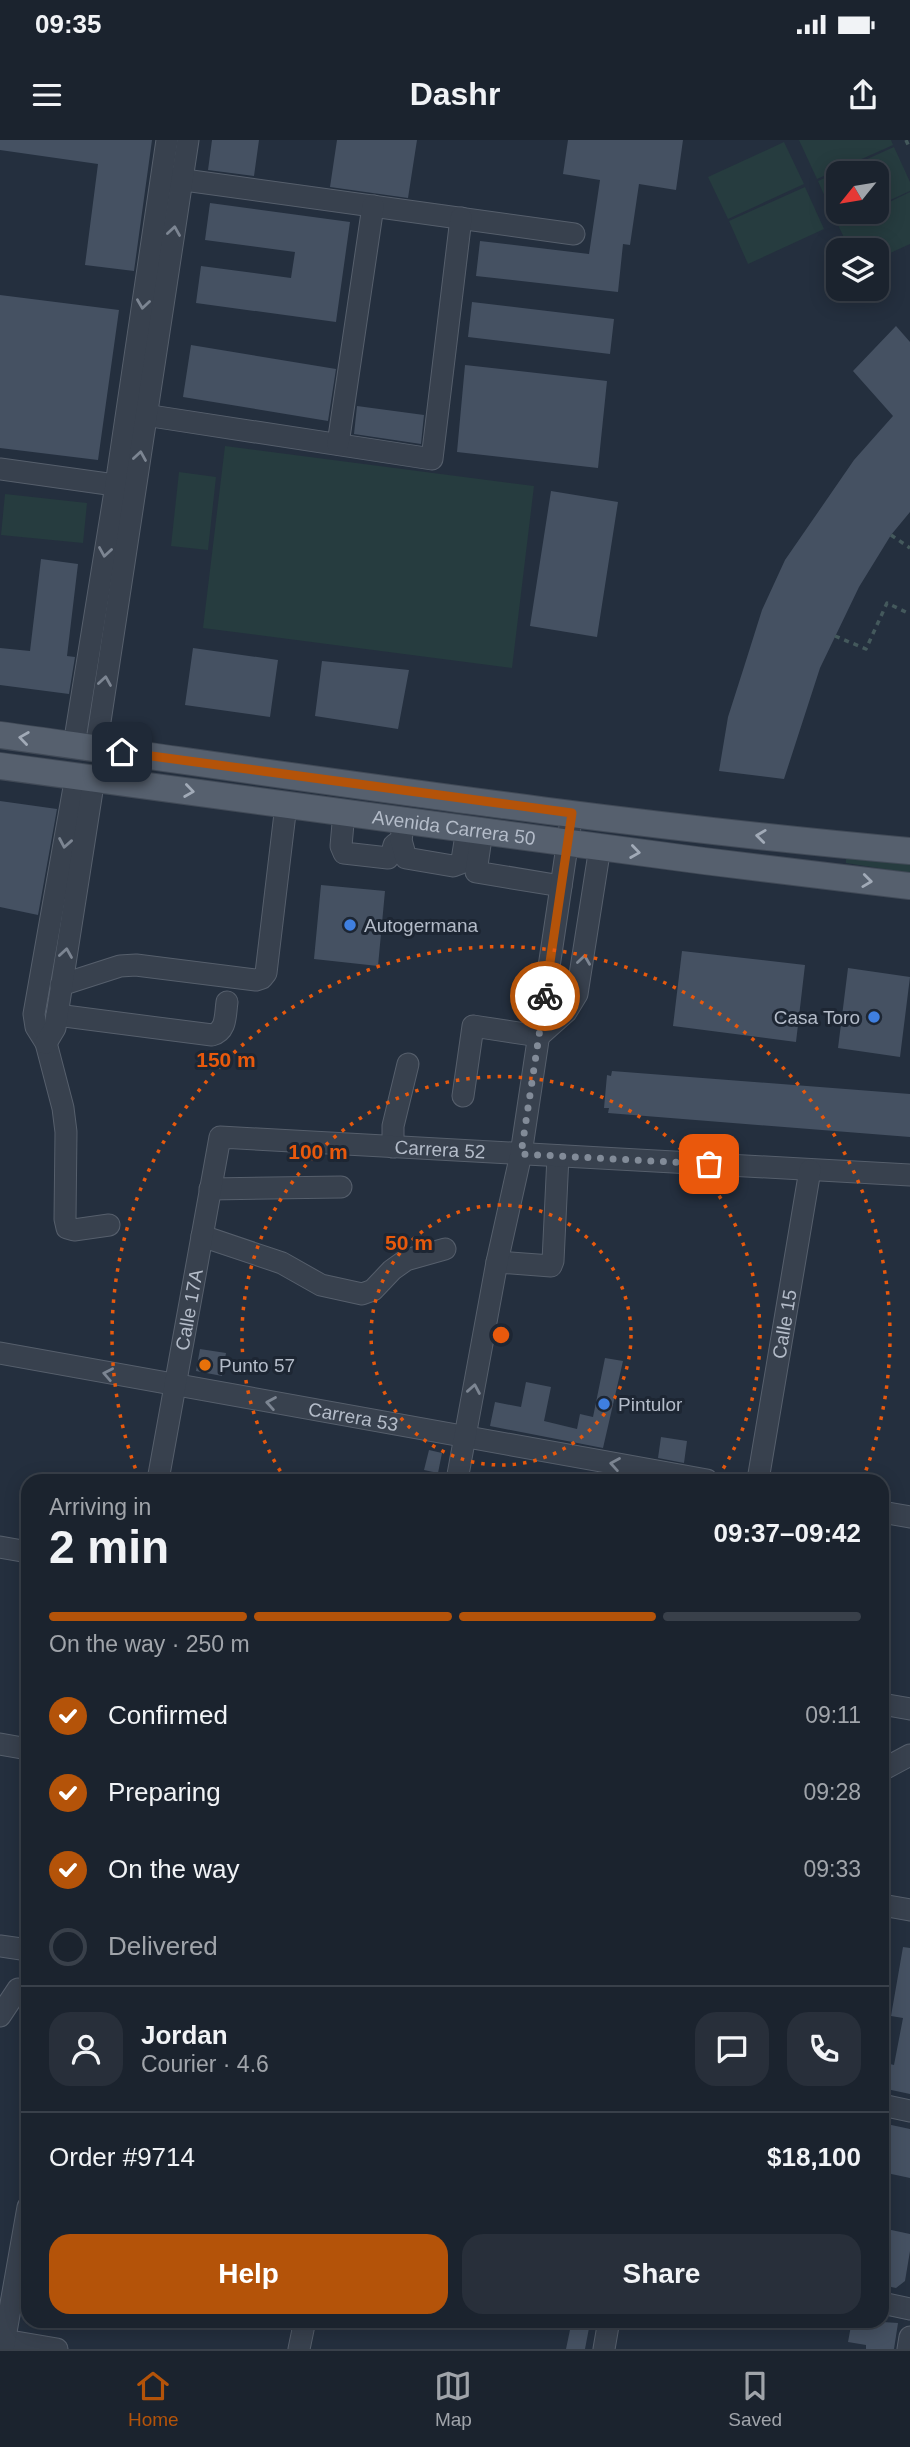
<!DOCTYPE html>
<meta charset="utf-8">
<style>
body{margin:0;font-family:Helvetica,sans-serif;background:#282f3a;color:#f1f3f6;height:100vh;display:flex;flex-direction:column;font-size:26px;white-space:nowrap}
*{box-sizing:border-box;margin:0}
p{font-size:23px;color:#a0a4aa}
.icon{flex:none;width:38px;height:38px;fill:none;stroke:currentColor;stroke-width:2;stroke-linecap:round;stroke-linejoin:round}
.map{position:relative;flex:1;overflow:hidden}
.details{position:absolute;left:21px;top:1334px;width:868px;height:854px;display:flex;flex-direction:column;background:#1b232e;border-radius:21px;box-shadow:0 4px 18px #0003,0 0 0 2px #39404a}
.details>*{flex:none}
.needle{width:46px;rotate:240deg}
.fabs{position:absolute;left:826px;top:21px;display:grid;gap:14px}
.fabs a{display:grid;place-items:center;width:63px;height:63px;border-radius:14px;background:#1b232e;box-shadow:0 4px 18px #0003,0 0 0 2px #39404a;font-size:35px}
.pin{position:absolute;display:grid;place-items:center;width:60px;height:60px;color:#fff;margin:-30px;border-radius:14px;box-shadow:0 4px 10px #0006}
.courier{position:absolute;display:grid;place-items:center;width:70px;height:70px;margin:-35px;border:5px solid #b45309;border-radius:50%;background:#fff;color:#222;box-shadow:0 2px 9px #0007}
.headline em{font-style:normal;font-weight:700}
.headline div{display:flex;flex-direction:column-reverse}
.headline{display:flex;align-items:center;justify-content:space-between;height:119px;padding:0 28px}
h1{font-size:46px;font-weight:700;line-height:52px}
.bar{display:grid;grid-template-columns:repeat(4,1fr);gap:10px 7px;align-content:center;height:84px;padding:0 28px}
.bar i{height:9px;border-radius:5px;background:#39404a}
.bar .on{background:#b45309}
.bar p{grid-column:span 4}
.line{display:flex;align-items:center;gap:18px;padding:0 28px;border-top:2px solid #39404a}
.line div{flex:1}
.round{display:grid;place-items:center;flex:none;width:74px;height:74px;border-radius:21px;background:#282f3a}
ol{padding:0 28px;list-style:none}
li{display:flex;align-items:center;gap:21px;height:77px}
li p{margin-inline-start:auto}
li .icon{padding:7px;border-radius:50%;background:#b45309;color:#fff;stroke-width:4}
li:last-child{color:#a0a4aa}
li i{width:38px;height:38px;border:4px solid #39404a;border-radius:50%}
.cta{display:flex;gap:14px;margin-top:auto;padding:14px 28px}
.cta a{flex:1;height:80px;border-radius:21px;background:#b45309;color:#fff;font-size:28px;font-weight:700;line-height:80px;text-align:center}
.cta a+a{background:#282f3a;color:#f1f3f6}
.status{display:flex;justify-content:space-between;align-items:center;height:49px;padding:0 35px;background:#1b232e;direction:ltr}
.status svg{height:19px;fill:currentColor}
header{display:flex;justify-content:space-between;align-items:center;height:91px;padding:0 28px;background:#1b232e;font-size:32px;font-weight:700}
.tabs{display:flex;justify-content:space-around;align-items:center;height:98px;border-top:2px solid #39404a;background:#1b232e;font-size:19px;color:#a0a4aa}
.tabs a{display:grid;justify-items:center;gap:4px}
.tabs .on{color:#b45309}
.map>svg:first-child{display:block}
.green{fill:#263c3f}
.building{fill:#455162}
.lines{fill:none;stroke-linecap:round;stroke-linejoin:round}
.minor-casing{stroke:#565f6c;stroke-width:23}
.major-casing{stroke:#414a57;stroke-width:28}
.path{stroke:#44595c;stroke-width:3.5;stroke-dasharray:5 5;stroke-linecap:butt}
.minor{stroke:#38414e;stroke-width:21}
.major{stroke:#56606e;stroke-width:26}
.oneway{stroke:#7c8592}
.oneway2{stroke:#a1aab7}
.done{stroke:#828b98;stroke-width:7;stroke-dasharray:0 12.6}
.route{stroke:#b45309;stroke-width:9}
.ring{fill:none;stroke:#e8590c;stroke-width:3.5;stroke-dasharray:3.5 7}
.shop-dot{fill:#3f7fe0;stroke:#1d2633;stroke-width:2.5}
.food-dot{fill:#e8710a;stroke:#1d2633;stroke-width:2.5}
.labels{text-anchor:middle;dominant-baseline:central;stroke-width:6;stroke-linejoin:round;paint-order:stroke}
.street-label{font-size:19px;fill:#b4bcc9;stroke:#1d2633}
.poi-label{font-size:19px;fill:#b4bcc9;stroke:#1d2633;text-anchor:start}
.centre{fill:#e8590c;stroke:#1d2633;stroke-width:3.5}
.ring-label{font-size:21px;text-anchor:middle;font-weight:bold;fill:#e8590c;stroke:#1d2633;stroke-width:6;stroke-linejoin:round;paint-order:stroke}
</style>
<div class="status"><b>09:35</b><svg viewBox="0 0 49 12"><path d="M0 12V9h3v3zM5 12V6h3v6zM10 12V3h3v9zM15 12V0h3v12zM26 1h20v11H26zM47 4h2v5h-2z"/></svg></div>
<header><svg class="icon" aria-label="menu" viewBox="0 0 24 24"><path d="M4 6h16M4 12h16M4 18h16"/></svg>Dashr<svg class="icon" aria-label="share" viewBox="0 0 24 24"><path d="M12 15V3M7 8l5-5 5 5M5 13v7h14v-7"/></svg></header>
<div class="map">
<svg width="910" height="2209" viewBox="0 0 910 2209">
<rect width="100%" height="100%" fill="#242f3e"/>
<path class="green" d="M 799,0 L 891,0 L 893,5 L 817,39 Z
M 784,2 L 804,44 L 728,79 L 708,37 Z
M 894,7 L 910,42 L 910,51 L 877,66 L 877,33 L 838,33 L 838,72 L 864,72 L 837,84 L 818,41 Z
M 805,47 L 824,89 L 748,124 L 729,81 Z
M 910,52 L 910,104 L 877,119 L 877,110 L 850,110 L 838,85 L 868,72 L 877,72 L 877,68 Z
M 225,306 L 534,346 L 512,528 L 203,488 Z
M 179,332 L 216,337 L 208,410 L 171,406 Z
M 5,354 L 87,363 L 83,403 L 1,395 Z
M 846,715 L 910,721 L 910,733 L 846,723 Z"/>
<path class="building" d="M 0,0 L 152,0 L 134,131 L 85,125 L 98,24 L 0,10 Z
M 212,0 L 259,0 L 254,36 L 208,30 Z
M 337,0 L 417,0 L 408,58 L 330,47 Z
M 568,0 L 683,0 L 676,50 L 639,44 L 630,105 L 623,104 L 618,152 L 476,136 L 480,101 L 589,114 L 600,40 L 563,34 Z
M 210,63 L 350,82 L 336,182 L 196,163 L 201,126 L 291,138 L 295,112 L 205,100 Z
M 0,155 L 119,170 L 98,320 L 0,308 Z
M 472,162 L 614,179 L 610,214 L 468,197 Z
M 896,186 L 910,202 L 910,372 L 891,395 L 859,447 L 820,528 L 784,639 L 719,631 L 728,577 L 744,527 L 762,470 L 785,420 L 854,320 L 893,276 L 853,231 Z
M 191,205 L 336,229 L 328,281 L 183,257 Z
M 465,225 L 607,241 L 598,328 L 457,312 Z
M 357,266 L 424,275 L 421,304 L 354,294 Z
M 551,351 L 618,362 L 597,497 L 530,486 Z
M 41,419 L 78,424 L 67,516 L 75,517 L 69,554 L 0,545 L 0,508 L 30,511 Z
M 193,508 L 278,520 L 270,577 L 185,565 Z
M 322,521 L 409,530 L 398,589 L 315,576 Z
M 0,661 L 57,669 L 38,775 L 0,767 Z
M 321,745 L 385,751 L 378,826 L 314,819 Z
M 682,811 L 805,825 L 796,902 L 673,886 Z
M 848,828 L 910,837 L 900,917 L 838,908 Z
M 612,931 L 910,954 L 910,997 L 608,973 L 609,968 L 604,968 L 607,935 L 611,936 Z
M 200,1209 L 226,1213 L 222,1236 L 196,1231 Z
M 605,1218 L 623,1221 L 603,1308 L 490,1286 L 495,1262 L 521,1267 L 526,1242 L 551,1247 L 544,1281 L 577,1289 L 580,1274 L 593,1277 Z
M 661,1297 L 687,1301 L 684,1323 L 658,1318 Z
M 429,1310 L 442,1313 L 438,1333 L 424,1330 Z
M 903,1807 L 910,1808 L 910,1954 L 882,1948 L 882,1922 L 894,1925 L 903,1878 L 891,1876 Z
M 882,1983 L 910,1989 L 910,2038 L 882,2032 Z
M 882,2088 L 910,2094 L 910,2111 L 905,2141 L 896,2148 L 882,2145 Z
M 852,2180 L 898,2183 L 894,2209 L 866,2209 L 866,2205 L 848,2202 Z
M 571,2185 L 589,2188 L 585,2209 L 566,2209 Z"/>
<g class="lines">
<g class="minor-casing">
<g id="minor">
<path d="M 170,38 L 574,94"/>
<path d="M 132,273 L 432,319 L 461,78"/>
<path d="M 338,304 L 373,66"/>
<path d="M 0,329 L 129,347"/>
<path d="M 74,605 L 116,345 L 167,0"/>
<path d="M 96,608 L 188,0"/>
<path d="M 76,636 L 34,874 L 36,887 L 46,903 L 63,968 L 66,992 L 65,1079 L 67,1088 L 74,1090 L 109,1085"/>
<path d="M 344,672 L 341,706 L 344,713 L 388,718 L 392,713 L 394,705 L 401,700"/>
<path d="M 404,680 L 401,700 L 406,718 L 453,726 L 461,723 L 462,720 L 467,689"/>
<path d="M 482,691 L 476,732 L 561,746"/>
<path d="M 61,845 L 120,826 L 136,825 L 256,840 L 262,838 L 266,833 L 286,665"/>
<path d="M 57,875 L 212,895 C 227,891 225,875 227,862"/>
<path d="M 539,896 L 566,872 L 577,854 L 600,707"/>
<path d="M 46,903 L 55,888 L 94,638"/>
<path d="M 463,956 L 473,886 L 539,896"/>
<path d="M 393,1007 L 393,986 L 408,924"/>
<path d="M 210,1049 L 341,1047"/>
<path d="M 202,1096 L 282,1123 L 321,1145 L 362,1154 L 373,1150 L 392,1130 L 406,1120 L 445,1109"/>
<path d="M 497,1122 L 551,1126 L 553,1121 L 558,1016"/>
<path id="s1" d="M 0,1213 L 707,1340"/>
<path id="s2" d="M 158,1340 L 220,997 L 910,1035"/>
<path d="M 457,1340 L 497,1122 L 521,1014 L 572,673"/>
<path id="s3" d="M 758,1340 L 810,1030"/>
<path d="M 882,1372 L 910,1377"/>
<path d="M 0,1407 L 28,1412"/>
<path d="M 882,1564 L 910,1569"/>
<path d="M 0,1604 L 28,1609"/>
<path d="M 882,1630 L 910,1615"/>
<path d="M 882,1765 L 910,1770"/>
<path d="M 0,1806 L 28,1810"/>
<path d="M 0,1876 L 18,1849"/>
<path d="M 882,1965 L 910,1971"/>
<path d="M 882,2163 L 910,2169"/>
<path d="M 4,2200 L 57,2209"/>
<path d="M 3,2209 L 28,2067"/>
<path d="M 299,2209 L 305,2180"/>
<path d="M 604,2209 L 609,2180"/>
<path d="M 908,2209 L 910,2197"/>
</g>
</g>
<g class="major-casing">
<g id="major">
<path d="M 0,595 C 303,637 606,684 910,711"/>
<path id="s4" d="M 0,626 L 704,721 L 910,746"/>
</g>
</g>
<path class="path" d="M 906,0 L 910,9
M 891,395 L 910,408
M 835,496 L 866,509 L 887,463 L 910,474"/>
<use href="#minor" class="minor"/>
<use href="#major" class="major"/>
</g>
<defs><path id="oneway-chevron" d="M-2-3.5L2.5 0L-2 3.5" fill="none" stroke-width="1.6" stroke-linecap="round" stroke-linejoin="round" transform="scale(1.75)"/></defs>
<g class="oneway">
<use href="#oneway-chevron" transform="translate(174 91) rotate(-81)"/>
<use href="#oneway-chevron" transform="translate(143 164) rotate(98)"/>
<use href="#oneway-chevron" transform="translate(140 316) rotate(-81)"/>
<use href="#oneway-chevron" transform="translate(105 412) rotate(99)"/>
<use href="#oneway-chevron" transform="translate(105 541) rotate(-81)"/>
<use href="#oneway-chevron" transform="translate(65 703) rotate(100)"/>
<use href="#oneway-chevron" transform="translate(66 813) rotate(-81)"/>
<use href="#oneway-chevron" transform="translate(584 820) rotate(-82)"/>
<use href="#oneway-chevron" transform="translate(108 1234) rotate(-169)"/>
<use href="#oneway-chevron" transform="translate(474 1249) rotate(-80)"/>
<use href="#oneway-chevron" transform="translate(271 1263) rotate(-170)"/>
<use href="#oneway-chevron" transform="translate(615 1324) rotate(-170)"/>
</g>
<g class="oneway2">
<use href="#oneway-chevron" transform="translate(24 598) rotate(-172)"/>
<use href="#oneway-chevron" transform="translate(189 651) rotate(8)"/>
<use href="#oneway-chevron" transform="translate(761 696) rotate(-173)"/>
<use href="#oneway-chevron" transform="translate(635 712) rotate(8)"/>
<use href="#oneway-chevron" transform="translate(867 741) rotate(7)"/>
</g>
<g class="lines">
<path class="done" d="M 545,856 L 521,1014 L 709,1024"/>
<path class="route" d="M 122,612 L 572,673 L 545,856"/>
</g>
<g class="ring">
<circle cx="501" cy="1195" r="130"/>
<path d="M286 1340A259 259 0 1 1 716 1340"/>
<path d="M139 1338A389 389 0 1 1 863 1338"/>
</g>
<g class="shop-dot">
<circle cx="350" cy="785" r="7"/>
<circle cx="874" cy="877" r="7"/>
<circle cx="604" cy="1264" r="7"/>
</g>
<circle class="food-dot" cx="205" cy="1225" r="7"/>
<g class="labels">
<g class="street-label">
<text stroke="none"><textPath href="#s4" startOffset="458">Avenida Carrera 50</textPath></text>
<text stroke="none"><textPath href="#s2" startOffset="569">Carrera 52</textPath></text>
<text stroke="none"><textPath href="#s2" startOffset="173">Calle 17A</textPath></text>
<text stroke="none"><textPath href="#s3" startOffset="158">Calle 15</textPath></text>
<text stroke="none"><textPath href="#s1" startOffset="359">Carrera 53</textPath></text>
</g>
<g class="poi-label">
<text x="364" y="785">Autogermana</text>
<text x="860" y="877" text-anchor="end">Casa Toro</text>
<text x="219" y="1225">Punto 57</text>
<text x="618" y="1264">Pintulor</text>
</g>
</g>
<circle cx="501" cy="1195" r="10" class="centre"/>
<g class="ring-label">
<text x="226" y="927">150 m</text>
<text x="318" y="1019">100 m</text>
<text x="409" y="1110">50 m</text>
</g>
</svg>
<div class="fabs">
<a><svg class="needle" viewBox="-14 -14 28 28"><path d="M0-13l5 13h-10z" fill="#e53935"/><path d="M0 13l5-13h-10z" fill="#a0a4aa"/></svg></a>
<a><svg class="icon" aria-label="layers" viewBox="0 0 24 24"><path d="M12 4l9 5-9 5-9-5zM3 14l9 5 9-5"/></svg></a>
</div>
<div class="pin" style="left:709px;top:1024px;background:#ea580c"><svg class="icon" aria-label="bag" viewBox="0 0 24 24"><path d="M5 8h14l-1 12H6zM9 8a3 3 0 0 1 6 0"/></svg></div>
<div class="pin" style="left:122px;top:612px;background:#1f2937"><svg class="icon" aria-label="home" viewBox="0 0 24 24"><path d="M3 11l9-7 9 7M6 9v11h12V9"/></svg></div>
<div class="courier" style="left:545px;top:856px"><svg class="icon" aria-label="bike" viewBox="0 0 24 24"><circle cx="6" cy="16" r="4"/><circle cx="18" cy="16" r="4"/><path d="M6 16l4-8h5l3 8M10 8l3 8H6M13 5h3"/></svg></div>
<section class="details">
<div class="headline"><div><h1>2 min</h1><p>Arriving in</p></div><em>09:37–09:42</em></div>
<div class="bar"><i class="on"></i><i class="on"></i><i class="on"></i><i></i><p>On the way · 250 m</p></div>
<ol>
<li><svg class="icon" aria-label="check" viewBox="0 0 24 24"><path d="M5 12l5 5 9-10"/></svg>Confirmed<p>09:11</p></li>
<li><svg class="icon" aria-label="check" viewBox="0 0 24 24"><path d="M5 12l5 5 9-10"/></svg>Preparing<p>09:28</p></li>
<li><svg class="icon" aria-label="check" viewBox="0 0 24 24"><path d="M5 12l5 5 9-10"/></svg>On the way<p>09:33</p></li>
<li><i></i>Delivered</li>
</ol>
<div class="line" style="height:126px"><a class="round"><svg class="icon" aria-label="person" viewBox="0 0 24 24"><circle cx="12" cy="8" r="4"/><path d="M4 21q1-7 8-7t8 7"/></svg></a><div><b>Jordan</b><p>Courier · 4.6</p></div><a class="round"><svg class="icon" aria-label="chat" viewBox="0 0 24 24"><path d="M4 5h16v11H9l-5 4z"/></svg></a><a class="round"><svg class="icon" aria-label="phone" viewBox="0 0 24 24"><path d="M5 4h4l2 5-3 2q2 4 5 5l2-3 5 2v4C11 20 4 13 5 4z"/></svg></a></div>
<div class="line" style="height:91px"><div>Order #9714</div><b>$18,100</b></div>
<div class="cta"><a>Help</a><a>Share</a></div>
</section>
</div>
<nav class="tabs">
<a class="on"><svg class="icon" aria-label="home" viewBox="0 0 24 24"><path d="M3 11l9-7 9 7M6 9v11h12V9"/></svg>Home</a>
<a><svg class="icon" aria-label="map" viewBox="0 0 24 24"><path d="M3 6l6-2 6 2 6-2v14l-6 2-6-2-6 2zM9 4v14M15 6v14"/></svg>Map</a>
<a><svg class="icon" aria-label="saved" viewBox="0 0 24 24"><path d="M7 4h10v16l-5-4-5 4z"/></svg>Saved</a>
</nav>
